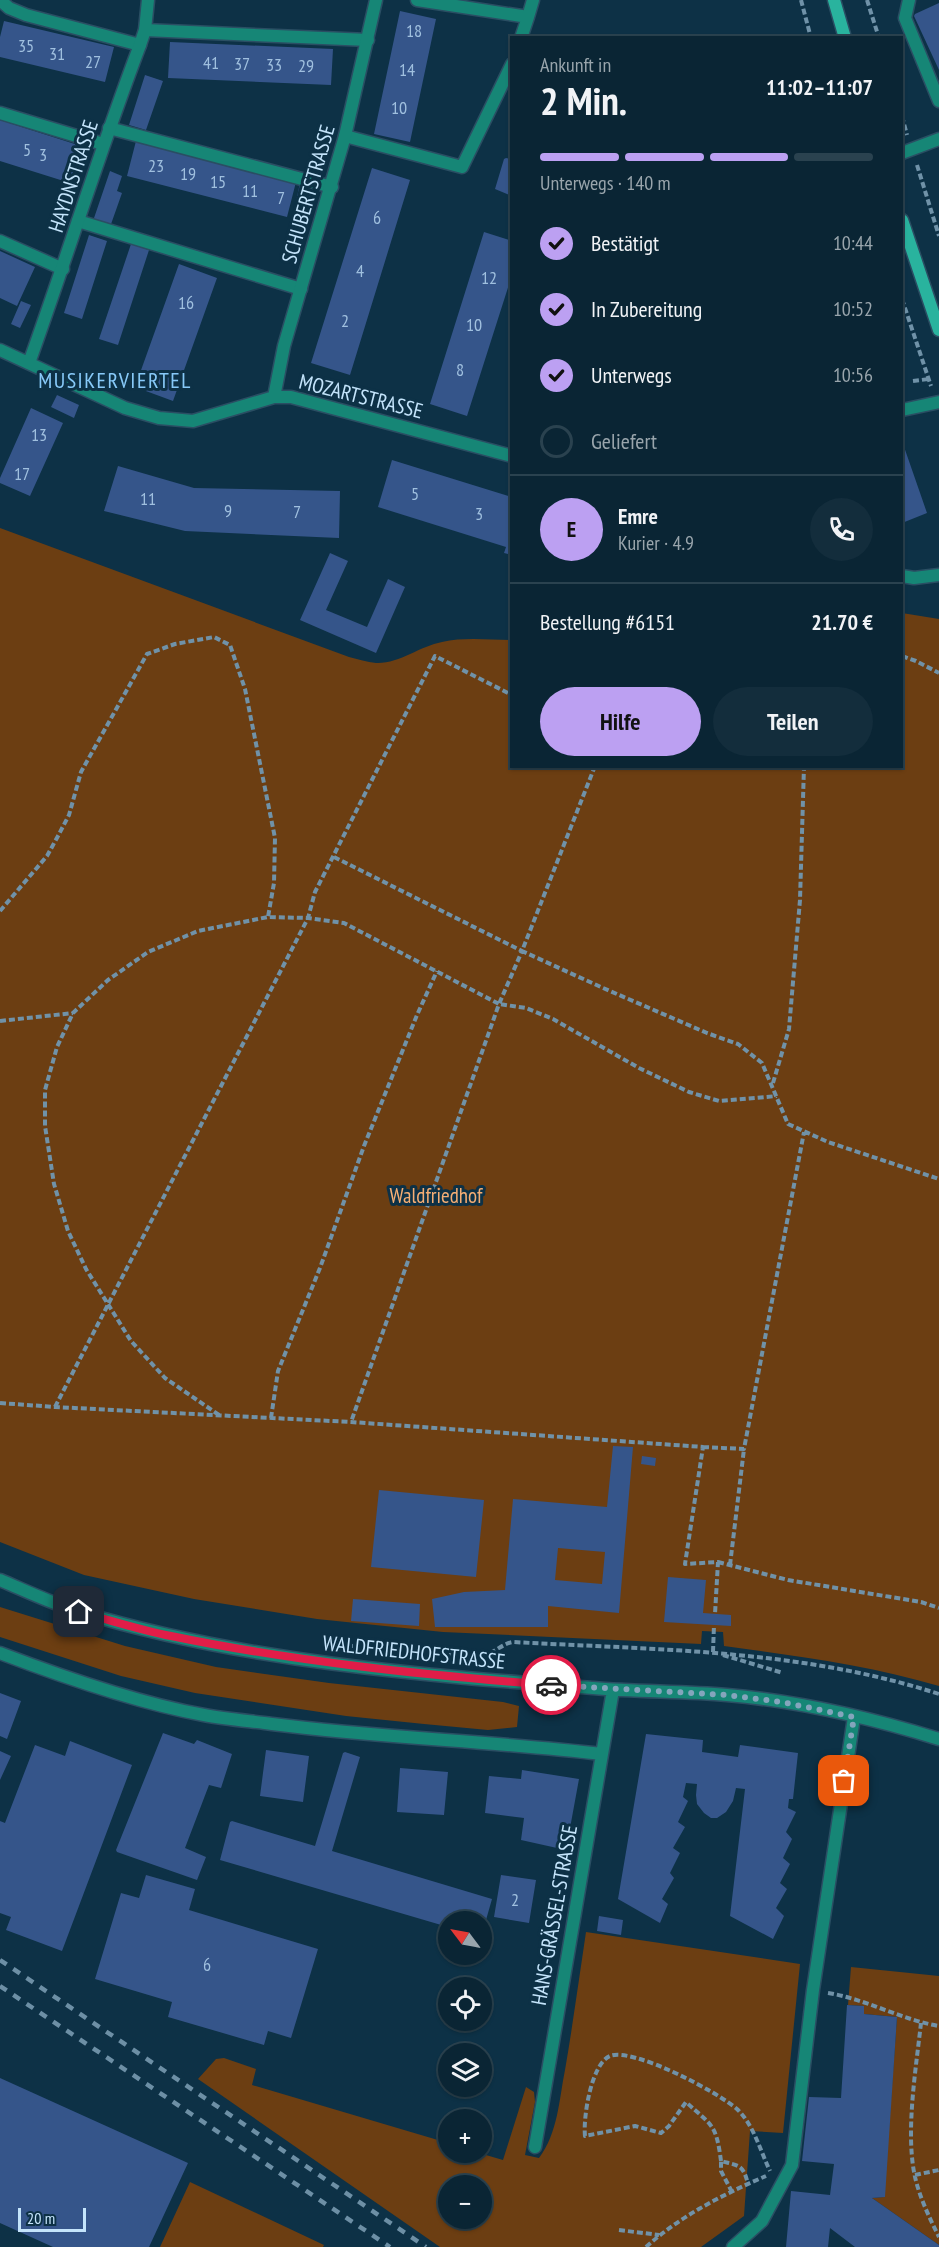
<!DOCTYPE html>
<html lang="de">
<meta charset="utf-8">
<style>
body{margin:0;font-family:"PT Sans Narrow",sans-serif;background:#132d3c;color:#f1f3f6;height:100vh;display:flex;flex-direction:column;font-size:22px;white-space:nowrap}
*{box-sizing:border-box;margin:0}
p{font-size:20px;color:#99a5ac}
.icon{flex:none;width:33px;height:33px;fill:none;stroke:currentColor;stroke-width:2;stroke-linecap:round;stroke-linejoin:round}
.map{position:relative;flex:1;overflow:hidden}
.side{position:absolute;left:510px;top:36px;width:393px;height:732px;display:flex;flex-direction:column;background:#0a2534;border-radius:0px;box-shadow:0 2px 4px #0004,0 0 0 2px #2a424f}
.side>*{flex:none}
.needle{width:39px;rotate:302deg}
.buttons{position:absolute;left:438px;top:1911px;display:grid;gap:12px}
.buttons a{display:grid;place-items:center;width:54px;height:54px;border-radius:50%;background:#0a2534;box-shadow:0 2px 4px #0004,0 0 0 2px #2a424f;font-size:30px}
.scale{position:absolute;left:18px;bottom:15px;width:68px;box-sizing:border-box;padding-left:6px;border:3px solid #c4e4fb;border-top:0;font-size:16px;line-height:21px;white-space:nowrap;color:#c4e4fb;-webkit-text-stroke:4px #0d3146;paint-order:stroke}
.pin{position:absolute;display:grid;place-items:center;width:51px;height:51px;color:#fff;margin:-26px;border-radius:12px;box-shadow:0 3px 9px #0006}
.courier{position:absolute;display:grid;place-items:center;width:60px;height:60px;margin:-30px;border:4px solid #e11d48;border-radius:50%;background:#fff;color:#222;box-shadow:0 2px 8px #0007}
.summary em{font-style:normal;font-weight:800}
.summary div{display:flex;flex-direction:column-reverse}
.summary{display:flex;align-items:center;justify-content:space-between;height:102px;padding:0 30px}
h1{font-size:39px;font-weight:800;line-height:45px}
.bar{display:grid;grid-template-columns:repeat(4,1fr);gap:9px 6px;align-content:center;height:72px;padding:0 30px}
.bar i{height:8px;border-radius:4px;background:#2a424f}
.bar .on{background:#bca0f2}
.bar p{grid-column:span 4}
.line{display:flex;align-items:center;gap:15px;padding:0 30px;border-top:2px solid #2a424f}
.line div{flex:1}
.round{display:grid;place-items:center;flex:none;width:63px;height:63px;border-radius:32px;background:#132d3c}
ol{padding:0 30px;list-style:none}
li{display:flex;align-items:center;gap:18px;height:66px}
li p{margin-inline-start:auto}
li .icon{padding:6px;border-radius:50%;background:#bca0f2;color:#111;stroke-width:4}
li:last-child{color:#99a5ac}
li i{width:33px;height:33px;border:3px solid #2a424f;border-radius:50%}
.cta{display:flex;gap:12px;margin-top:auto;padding:12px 30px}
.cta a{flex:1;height:69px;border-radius:36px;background:#bca0f2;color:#111;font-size:24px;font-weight:800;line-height:69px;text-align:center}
.cta a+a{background:#132d3c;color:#f1f3f6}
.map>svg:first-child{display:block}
.green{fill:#6c3e12;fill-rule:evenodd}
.building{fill:#35558a;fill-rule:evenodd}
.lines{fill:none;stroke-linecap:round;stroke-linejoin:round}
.lane-casing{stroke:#2a4e63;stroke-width:15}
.street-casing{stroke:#2a4e63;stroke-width:15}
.secondary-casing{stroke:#2a4e63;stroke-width:15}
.path{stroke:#7092a8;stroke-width:4;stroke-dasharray:6 3;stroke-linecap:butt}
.lane{stroke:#168676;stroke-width:12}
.street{stroke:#168676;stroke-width:12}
.secondary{stroke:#29b39e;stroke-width:12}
.rail{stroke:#6d8fa5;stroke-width:4.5;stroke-dasharray:8 8;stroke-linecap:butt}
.done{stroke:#84a5bc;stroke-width:6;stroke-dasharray:0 10.8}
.route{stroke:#e11d48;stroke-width:8}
.labels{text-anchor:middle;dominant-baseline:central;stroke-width:6;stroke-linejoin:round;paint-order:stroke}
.number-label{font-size:18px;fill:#a0c0df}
.street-label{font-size:21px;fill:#c4e4fb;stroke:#0d3146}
.park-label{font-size:21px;fill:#f5ae74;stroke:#0d3146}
.neighbourhood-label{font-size:22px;letter-spacing:1.5px;fill:#87c9f8;stroke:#0d3146}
</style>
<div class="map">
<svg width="939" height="2247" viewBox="0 0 939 2247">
<rect width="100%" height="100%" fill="#0d3146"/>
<path class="green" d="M 0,528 L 349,657 C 358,659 367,662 376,663 C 399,664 420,646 442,642 C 464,637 489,640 511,640 L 512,766 L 902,766 L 902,613 L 939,619 L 939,1686 C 868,1665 797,1656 724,1646 L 723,1632 L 702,1631 L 701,1644 L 443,1632 L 317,1619 L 194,1599 L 84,1575 L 0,1542 Z
M 0,1607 L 125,1646 L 216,1667 L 329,1683 L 503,1702 L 519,1706 L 517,1727 L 488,1730 L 424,1724 L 346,1716 L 195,1693 L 121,1676 L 0,1637 Z
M 586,1932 L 800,1964 L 783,2133 L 750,2131 L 744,2216 L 701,2247 L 440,2247 L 198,2079 L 216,2059 L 224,2058 L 256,2069 L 252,2085 L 448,2143 L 448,2152 L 479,2153 L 503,2160 L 526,2087 L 534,2092 L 535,2102 L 525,2155 L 539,2158 C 558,2133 559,2100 565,2070 C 573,2024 579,1978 586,1932 ZM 448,2186 L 482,2186 L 482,2218 L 448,2218 Z
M 851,1967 L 939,1976 L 939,2245 L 872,2198 L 884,2197 L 897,2017 L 864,2014 L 864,2006 L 848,2005 Z
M 190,2182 L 324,2245 L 323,2247 L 160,2247 Z"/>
<path class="building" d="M 939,3 L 939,70 L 914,16 L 915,14 Z
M 400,11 L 436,19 L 410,142 L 374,134 Z
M 4,21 L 114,47 L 105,82 L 0,57 L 0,37 Z
M 170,42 L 333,49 L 331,85 L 168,78 Z
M 145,75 L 163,81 L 146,130 L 129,125 Z
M 0,120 L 81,146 L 70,183 L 0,161 Z
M 136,141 L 296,182 L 287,217 L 127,176 Z
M 506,158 L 512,159 L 512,196 L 495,189 L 504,159 Z
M 372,168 L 410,180 L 350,375 L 311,363 Z
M 110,171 L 122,176 L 117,191 L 122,193 L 110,227 L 93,221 Z
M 300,183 L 314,186 L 309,205 L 296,201 Z
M 484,232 L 512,241 L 512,275 L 467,416 L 430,404 Z
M 89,235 L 107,241 L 82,319 L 64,313 Z
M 131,244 L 149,250 L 118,345 L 99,339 Z
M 0,251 L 35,267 L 17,306 L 0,298 Z
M 179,264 L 217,278 L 173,401 L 135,387 Z
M 21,301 L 31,305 L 20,328 L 11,324 Z
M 57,395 L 79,405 L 74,418 L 51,407 Z
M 31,408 L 63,423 L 30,496 L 0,483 L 0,478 Z
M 902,441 L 927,513 L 902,523 Z
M 392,460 L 512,497 L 512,555 L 504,553 L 506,547 L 378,507 Z
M 118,466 L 194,488 L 340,491 L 339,538 L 185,531 L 104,511 Z
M 330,553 L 348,561 L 326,610 L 367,627 L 388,579 L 405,587 L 376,653 L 300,620 Z
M 613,1446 L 633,1447 L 619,1613 L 548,1606 L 548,1627 L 435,1627 L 432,1599 L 464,1592 L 505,1590 L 513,1499 L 607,1507 ZM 558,1548 L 605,1552 L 602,1584 L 555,1580 Z
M 642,1456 L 656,1458 L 655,1466 L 641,1464 Z
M 379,1490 L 484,1500 L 476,1577 L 371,1567 Z
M 668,1577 L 706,1580 L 703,1613 L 731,1615 L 731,1626 L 664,1622 Z
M 353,1599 L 420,1604 L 419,1626 L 351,1621 Z
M 0,1693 L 21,1701 L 7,1739 L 0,1736 Z
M 163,1733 L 194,1744 L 197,1740 L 232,1754 L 221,1788 L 209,1785 L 185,1848 L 206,1857 L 197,1880 L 117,1852 L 116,1850 Z
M 646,1734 L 703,1740 L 702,1752 L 738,1757 L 740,1745 L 798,1753 L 793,1799 L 789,1799 L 788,1808 L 796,1812 L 786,1832 L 792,1839 L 783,1858 L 790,1864 L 780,1883 L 787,1889 L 776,1908 L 784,1916 L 773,1939 L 730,1916 L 745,1789 L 736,1788 L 733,1801 L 726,1812 L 717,1818 L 711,1818 L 704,1813 L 697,1804 L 696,1795 L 697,1784 L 686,1783 L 683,1797 L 688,1801 L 678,1822 L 685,1827 L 673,1848 L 680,1853 L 670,1873 L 674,1878 L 662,1899 L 668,1904 L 660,1923 L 618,1899 Z
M 70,1741 L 132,1765 L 62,1951 L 6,1930 L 11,1917 L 0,1913 L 0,1821 L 5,1823 L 35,1745 L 65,1756 Z
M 266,1750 L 309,1756 L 303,1802 L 260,1796 Z
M 0,1751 L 11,1756 L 0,1780 Z
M 345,1752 L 360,1757 L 332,1851 L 492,1899 L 482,1934 L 482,1922 L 448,1922 L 448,1927 L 220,1860 L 230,1822 L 232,1821 L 315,1846 L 343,1753 Z
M 400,1768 L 448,1772 L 444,1815 L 397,1812 Z
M 522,1770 L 579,1779 L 566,1850 L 521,1840 L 524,1818 L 485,1813 L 489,1776 L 521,1779 Z
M 146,1875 L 195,1889 L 189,1910 L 318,1949 L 291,2038 L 268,2031 L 264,2045 L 168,2017 L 172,2002 L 95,1979 L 121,1893 L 139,1898 Z
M 501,1875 L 536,1880 L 529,1923 L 494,1917 Z
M 599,1916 L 623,1920 L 621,1935 L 597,1931 Z
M 847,2005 L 864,2006 L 864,2014 L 897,2017 L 885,2197 L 872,2198 L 939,2245 L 939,2247 L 855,2247 L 830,2228 L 828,2247 L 786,2247 L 791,2191 L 830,2195 L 834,2164 L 802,2161 L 809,2097 L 841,2098 Z
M 0,2078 L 188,2163 L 149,2247 L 53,2247 L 0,2223 Z"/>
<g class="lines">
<g class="lane-casing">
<path id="lane" d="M 0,0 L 9,8 L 26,15 L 140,45
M 417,0 L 528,17 L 533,0
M 909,0 L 905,18 L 939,101
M 145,30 L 368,40
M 521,38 L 528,17
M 0,113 L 103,144
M 109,128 L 332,187
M 345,136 L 462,167 L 512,64
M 902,153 L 939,139
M 78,221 L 301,289
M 0,241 L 63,269
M 902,410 L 939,402
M 733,2247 L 762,2221 L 792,2165 L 813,1990 L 854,1717"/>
</g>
<g class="street-casing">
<path id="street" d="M 0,350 L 125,408 L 159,418 L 193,421 L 274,397 L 291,397 L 512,456
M 29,363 C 67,257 100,150 140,45 L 145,30 L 148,0
M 274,397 L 284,346 L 345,136 L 376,0
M 902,576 L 914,578 L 939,575
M 0,1580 C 26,1591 53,1604 80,1612 C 246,1662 421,1675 593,1688 C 638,1692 683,1691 727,1695 C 798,1701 871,1718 939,1739
M 0,1653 C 63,1677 138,1703 204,1715 C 226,1719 249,1721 272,1724 C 381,1738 492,1741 602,1754
M 535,2147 L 613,1690"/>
</g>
<g class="secondary-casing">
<path id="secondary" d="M 834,0 L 845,38
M 902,220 L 939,330"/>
</g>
<path class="path" d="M 801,0 L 811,38
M 867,0 L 879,38
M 902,116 L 907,135
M 917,165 L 939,236
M 902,299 L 931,386
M 913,381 L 929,379
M 902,656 L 916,661 L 939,673
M 595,766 L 522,951 L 603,988 L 707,1033 L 738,1044 L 762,1063 L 788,1124 L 828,1142 L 939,1179
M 334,857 L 522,951 L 499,1004 L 526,1008 L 553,1019 L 639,1068 L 689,1092 L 719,1101 L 777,1096
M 0,911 L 47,856 L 58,836 L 69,815 L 81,772 L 147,654 L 175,644 L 214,637 L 230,645 L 245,689 L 275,838 L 274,883 L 268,917
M 0,1021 L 73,1013
M 773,1083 L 789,1029 L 800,900 L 804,766
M 0,1403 L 55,1407 L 351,1422 L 703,1447 L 685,1564 L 718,1562 L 715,1614
M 55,1407 L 308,918 L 315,892 L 435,656 L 512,695
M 219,1415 L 165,1378 L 131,1341 L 86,1269 L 68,1231 L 54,1184 L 45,1126 L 45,1090 L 57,1047 L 73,1013 L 108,980 L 148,952 L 198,931 L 268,917 L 308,918 L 344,923 L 499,1004 L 351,1422
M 271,1418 L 278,1371 L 320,1268 L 364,1146 L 417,1015 L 437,971
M 703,1447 L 744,1449 L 804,1132
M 718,1562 L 788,1580 L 921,1602 L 939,1608
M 730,1565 L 744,1449
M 329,1644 L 481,1656 C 494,1654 501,1644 513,1642 C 657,1650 800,1649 939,1694
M 713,1652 L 714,1625
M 723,1655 L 783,1673
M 828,1993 C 866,1999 902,2020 939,2026
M 921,2023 C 916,2068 906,2128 914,2172 C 918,2194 929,2217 939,2237
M 721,2161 C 716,2123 712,2126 686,2102 L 669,2126 L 661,2133 L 635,2126 L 585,2136 C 583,2118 591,2064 610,2056 C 633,2047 720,2093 738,2110 C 754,2126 760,2150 770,2171
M 915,2175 L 939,2170
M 732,2192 L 721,2171 L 721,2161 C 739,2166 743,2164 748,2184
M 619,2230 L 659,2235
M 646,2247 C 682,2215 722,2195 766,2176"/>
<use href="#lane" class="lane"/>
<use href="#street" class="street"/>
<use href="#secondary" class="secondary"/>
<path class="rail" d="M 0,1960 L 426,2247
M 0,1986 L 390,2247"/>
</g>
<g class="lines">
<path class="done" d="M 551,1685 L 727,1695 L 782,1702 L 854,1717 L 844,1781"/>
<path class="route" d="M 79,1612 C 110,1620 140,1630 171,1636 C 297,1662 424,1675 551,1685"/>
</g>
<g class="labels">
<g class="number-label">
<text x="414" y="30">18</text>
<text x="26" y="45">35</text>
<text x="57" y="53">31</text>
<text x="93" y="61">27</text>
<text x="211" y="62">41</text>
<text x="242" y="63">37</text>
<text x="274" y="64">33</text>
<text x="306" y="65">29</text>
<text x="407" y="69">14</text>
<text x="399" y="107">10</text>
<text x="27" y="149">5</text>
<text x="43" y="154">3</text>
<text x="156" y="165">23</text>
<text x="188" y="173">19</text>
<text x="218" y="181">15</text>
<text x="250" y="190">11</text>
<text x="281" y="197">7</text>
<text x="377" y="217">6</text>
<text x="360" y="270">4</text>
<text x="489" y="277">12</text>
<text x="186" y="302">16</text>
<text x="345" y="320">2</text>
<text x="474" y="324">10</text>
<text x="460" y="369">8</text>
<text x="39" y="434">13</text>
<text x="22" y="473">17</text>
<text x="415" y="493">5</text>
<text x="148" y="498">11</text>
<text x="228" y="510">9</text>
<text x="297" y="511">7</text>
<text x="479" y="513">3</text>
<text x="515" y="1899">2</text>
<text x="207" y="1964">6</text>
</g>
<g class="street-label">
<text transform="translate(73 176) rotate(-72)">HAYDNSTRASSE</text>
<text transform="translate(308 194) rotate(-74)">SCHUBERTSTRASSE</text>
<text transform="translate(361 396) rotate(14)">MOZARTSTRASSE</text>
<text transform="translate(414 1652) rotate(6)">WALDFRIEDHOFSTRASSE</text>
<text transform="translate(554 1915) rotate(-80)">HANS-GRÄSSEL-STRASSE</text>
</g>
<g class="park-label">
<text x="436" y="1195">Waldfriedhof</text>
</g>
<g class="neighbourhood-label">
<text x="115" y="380">MUSIKERVIERTEL</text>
</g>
</g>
</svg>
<div class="buttons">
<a><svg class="needle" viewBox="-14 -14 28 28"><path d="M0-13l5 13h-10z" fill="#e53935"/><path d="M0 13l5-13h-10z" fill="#99a5ac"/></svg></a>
<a><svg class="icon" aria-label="locate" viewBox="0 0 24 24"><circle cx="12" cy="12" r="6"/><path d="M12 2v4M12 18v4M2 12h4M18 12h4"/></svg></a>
<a><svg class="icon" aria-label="layers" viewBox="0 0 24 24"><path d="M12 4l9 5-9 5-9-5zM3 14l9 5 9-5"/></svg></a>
<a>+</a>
<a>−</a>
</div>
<div class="scale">20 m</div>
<div class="pin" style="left:844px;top:1781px;background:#ea580c"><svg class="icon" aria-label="bag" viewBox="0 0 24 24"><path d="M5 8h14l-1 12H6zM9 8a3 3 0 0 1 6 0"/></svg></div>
<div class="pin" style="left:79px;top:1612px;background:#1f2937"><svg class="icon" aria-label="home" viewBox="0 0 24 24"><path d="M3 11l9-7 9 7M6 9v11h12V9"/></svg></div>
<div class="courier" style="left:551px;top:1685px"><svg class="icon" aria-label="car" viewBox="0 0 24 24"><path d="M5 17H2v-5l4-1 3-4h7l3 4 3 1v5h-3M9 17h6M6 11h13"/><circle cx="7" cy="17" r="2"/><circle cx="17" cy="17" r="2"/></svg></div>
<section class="side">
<div class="summary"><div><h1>2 Min.</h1><p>Ankunft in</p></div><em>11:02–11:07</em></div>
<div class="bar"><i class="on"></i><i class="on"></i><i class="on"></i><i></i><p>Unterwegs · 140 m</p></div>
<ol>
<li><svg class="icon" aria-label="check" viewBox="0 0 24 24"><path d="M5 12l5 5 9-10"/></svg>Bestätigt<p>10:44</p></li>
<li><svg class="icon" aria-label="check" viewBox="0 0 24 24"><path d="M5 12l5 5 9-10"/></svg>In Zubereitung<p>10:52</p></li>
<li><svg class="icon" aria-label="check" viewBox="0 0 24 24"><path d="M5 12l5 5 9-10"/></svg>Unterwegs<p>10:56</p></li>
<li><i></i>Geliefert</li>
</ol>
<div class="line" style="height:108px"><b class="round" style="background:#bca0f2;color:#111">E</b><div><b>Emre</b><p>Kurier · 4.9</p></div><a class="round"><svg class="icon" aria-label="phone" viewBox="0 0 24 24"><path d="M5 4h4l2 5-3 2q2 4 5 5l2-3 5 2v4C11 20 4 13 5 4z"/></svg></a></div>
<div class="line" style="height:78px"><div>Bestellung #6151</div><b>21.70 €</b></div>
<div class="cta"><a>Hilfe</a><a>Teilen</a></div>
</section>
</div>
